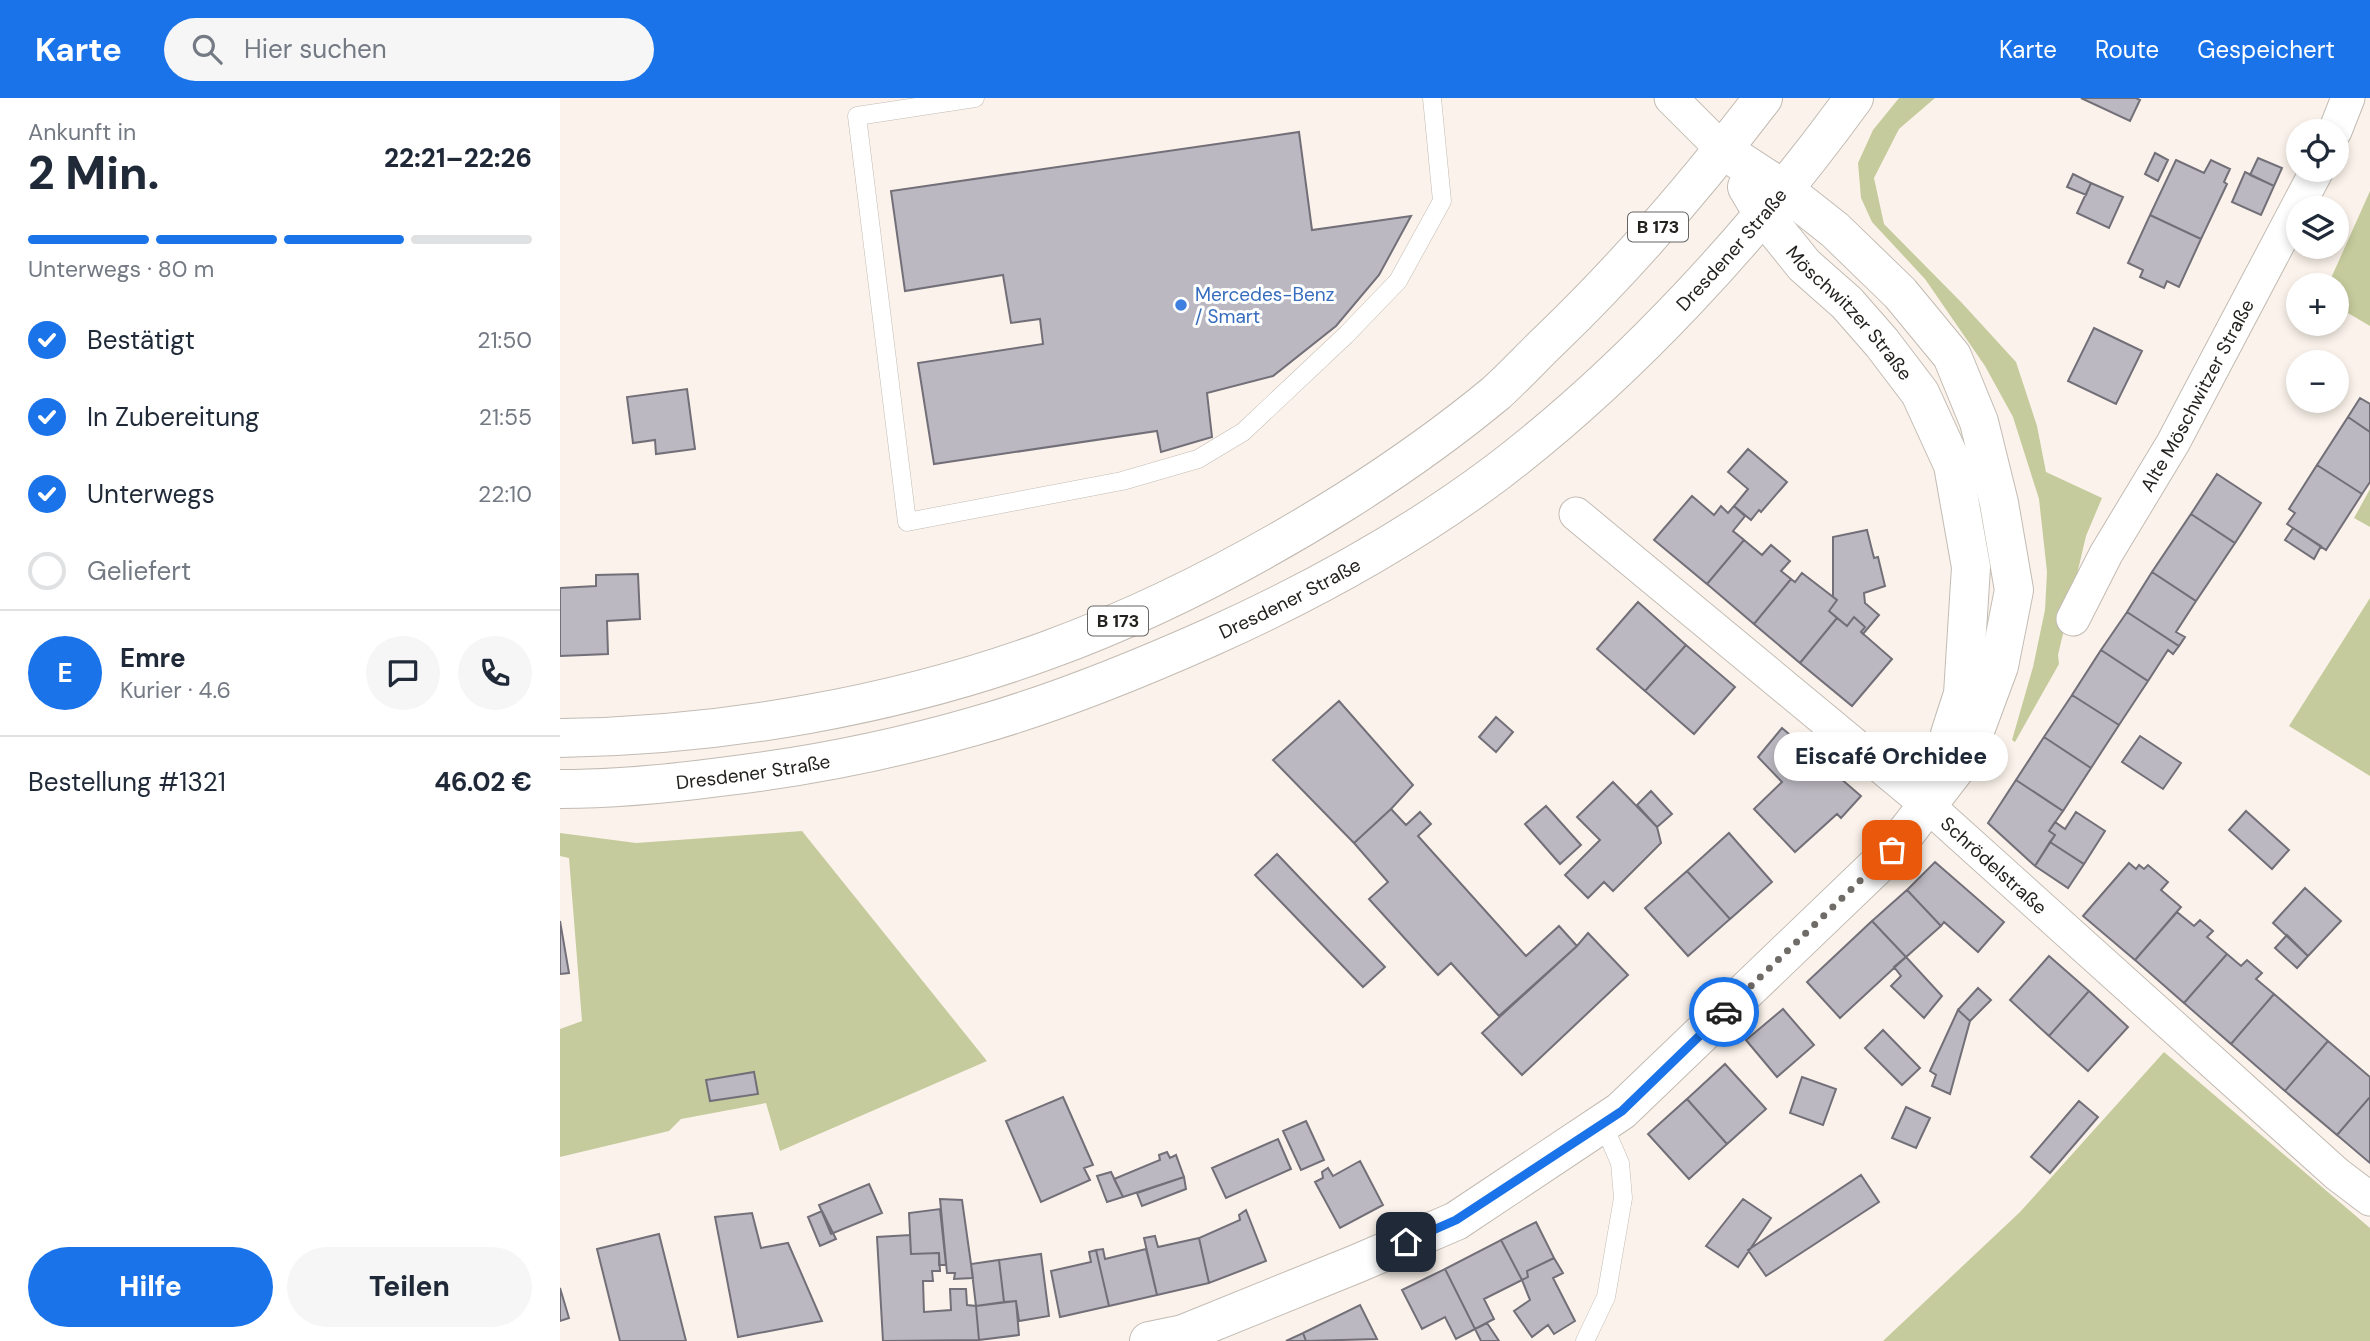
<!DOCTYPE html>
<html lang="de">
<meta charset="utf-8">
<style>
body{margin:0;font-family:"DM Sans",sans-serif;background:#f6f6f7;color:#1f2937;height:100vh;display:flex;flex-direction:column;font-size:26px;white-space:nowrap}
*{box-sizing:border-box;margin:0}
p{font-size:23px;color:#747a83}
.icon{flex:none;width:38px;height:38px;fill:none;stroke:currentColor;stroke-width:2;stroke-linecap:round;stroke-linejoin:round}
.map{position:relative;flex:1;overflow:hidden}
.drawer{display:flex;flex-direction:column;background:#fff;width:560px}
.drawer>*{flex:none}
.controls{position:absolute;left:1726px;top:21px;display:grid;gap:14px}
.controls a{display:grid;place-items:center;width:63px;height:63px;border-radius:50%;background:#fff;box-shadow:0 4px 10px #0003;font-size:35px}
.pin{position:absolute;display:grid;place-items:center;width:60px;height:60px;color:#fff;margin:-30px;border-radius:14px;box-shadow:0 4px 10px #0006}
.courier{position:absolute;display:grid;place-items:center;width:70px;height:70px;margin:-35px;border:5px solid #1a73e8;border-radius:50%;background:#fff;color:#222;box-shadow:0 2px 9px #0007}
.bubble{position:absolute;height:49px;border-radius:24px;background:#fff;box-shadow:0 4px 10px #0003;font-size:23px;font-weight:800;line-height:49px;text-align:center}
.headline em{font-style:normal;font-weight:800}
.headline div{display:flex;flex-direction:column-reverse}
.headline{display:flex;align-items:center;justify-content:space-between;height:119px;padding:0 28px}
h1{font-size:46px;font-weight:800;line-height:52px}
.bar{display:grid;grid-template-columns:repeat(4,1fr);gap:10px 7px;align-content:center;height:84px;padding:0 28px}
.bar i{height:9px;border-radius:5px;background:#e0e1e3}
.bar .active{background:#1a73e8}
.bar p{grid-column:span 4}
.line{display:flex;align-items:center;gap:18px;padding:0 28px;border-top:2px solid #e0e1e3}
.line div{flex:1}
.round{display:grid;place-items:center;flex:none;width:74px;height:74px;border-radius:37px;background:#f6f6f7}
ol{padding:0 28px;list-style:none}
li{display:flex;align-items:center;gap:21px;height:77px}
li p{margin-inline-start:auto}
li .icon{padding:7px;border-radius:50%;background:#1a73e8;color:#fff;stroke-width:4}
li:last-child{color:#747a83}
li i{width:38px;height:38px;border:4px solid #e0e1e3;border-radius:50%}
.button{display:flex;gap:14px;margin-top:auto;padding:14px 28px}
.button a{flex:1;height:80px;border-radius:42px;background:#1a73e8;color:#fff;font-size:28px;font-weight:800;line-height:80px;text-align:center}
.button a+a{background:#f6f6f7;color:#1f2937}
header{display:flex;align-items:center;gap:42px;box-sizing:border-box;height:98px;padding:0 35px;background:#1a73e8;color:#fff}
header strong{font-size:33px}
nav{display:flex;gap:38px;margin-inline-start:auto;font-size:24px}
.search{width:490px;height:63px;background:#f6f6f7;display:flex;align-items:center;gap:18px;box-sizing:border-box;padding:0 24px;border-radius:38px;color:#747a83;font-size:26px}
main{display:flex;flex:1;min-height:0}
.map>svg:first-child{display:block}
.green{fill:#c6cb9d}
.building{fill:#bbb8c1;stroke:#726f78;stroke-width:2}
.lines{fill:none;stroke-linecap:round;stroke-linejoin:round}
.service-casing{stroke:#c2bbb3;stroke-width:19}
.minor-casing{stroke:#c2bbb3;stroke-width:35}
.secondary-casing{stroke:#c2bbb3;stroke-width:40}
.primary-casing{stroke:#c2bbb3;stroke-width:40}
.service{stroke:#fff;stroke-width:18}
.minor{stroke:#fff;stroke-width:33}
.secondary{stroke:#fff;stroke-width:38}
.primary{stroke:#fff;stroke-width:38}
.done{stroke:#6f6b66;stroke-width:7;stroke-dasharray:0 12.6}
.route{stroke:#1a73e8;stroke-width:9}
.shop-dot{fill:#3f7fe0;stroke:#fff;stroke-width:2.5}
.labels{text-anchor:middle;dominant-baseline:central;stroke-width:6;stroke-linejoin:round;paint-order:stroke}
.shield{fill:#fff;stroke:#666462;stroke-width:2}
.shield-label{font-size:18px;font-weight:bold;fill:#24221f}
.street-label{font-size:19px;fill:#24221f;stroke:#fff}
.shop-label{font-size:19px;fill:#366cbe;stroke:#fff;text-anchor:start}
</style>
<header>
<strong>Karte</strong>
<div class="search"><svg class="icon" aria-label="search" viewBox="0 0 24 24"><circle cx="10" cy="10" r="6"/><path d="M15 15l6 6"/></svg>Hier suchen</div>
<nav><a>Karte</a><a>Route</a><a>Gespeichert</a></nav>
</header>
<main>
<section class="drawer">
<div class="headline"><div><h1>2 Min.</h1><p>Ankunft in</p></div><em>22:21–22:26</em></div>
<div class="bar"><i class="active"></i><i class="active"></i><i class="active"></i><i></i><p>Unterwegs · 80 m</p></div>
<ol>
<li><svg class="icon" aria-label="check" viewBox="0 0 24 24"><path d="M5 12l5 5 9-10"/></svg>Bestätigt<p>21:50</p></li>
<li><svg class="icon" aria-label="check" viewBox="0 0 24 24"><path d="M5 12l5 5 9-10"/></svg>In Zubereitung<p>21:55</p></li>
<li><svg class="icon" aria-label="check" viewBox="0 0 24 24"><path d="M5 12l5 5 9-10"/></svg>Unterwegs<p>22:10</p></li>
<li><i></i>Geliefert</li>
</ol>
<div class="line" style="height:126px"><b class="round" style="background:#1a73e8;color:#fff">E</b><div><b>Emre</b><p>Kurier · 4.6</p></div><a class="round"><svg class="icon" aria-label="chat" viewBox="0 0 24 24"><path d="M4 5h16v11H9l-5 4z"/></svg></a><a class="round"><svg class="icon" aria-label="phone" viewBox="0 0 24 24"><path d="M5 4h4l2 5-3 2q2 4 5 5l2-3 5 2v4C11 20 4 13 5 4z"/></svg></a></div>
<div class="line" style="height:91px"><div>Bestellung #1321</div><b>46.02 €</b></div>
<div class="button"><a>Hilfe</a><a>Teilen</a></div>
</section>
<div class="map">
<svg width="1810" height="1243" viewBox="0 0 1810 1243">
<rect width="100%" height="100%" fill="#fbf3eb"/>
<path class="green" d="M 1339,0 L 1375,0 L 1339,31 L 1314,80 L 1324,126 L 1402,205 L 1456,264 L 1477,328 L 1486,374 L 1542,400 L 1526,438 L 1498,557 L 1499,566 L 1455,644 L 1452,642 L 1473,569 L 1485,512 L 1487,474 L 1479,401 L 1453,319 L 1425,268 L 1365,181 L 1312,124 L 1301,100 L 1298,65 L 1313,32 Z
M 1810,93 L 1810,228 L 1776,208 L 1776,187 L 1768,187 Z
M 1810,391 L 1810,429 L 1794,420 Z
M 1810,500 L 1810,678 L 1729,628 Z
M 242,733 L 427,963 L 220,1053 L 206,1005 L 121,1021 L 109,1033 L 0,1059 L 0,931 L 22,923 L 9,760 L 0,758 L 0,735 L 76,745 Z
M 1604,954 L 1810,1130 L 1810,1243 L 1323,1243 L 1460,1114 Z"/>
<path class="building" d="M 1521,0 L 1576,0 L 1580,2 L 1570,23 Z
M 739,34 L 752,132 L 851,118 L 819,177 L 776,228 L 713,278 L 647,295 L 652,339 L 601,354 L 597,333 L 374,366 L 358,265 L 483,246 L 480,221 L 451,225 L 443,177 L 345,193 L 331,93 Z
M 1595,55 L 1608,62 L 1598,83 L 1585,76 Z
M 1698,60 L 1722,70 L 1714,88 L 1690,77 Z
M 1616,62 L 1644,75 L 1651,62 L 1670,71 L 1664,84 L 1667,86 L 1641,141 L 1590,117 Z
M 1685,74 L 1714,88 L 1701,117 L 1672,104 Z
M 1513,76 L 1531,85 L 1526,97 L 1507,89 Z
M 1531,85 L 1563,99 L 1549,130 L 1517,115 Z
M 1590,117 L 1641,141 L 1619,189 L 1607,183 L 1604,190 L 1580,179 L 1583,172 L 1568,165 Z
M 1534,230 L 1582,253 L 1556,306 L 1508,283 Z
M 127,291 L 135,351 L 96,356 L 95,342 L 73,345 L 67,299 Z
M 1800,300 L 1810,306 L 1810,334 L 1788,319 Z
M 1788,319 L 1810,334 L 1810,384 L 1802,396 L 1757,367 Z
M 1188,351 L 1227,384 L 1201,414 L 1199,412 L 1191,422 L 1174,408 L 1188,391 L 1168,374 Z
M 1757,367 L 1802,396 L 1766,452 L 1727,426 L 1735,415 L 1729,411 Z
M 1657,376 L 1701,405 L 1675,445 L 1631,416 Z
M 1132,398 L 1154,417 L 1161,408 L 1168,415 L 1174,408 L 1185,418 L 1173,433 L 1184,442 L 1147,486 L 1094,442 Z
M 1631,416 L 1675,445 L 1636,503 L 1592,474 Z
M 1733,430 L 1761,448 L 1754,461 L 1725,442 Z
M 1307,432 L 1314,460 L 1318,459 L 1325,488 L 1304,495 L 1305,505 L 1319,517 L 1303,536 L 1301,534 L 1305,529 L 1294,519 L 1287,528 L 1269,513 L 1277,502 L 1273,499 L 1273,439 Z
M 1184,442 L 1202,457 L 1211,447 L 1230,463 L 1221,473 L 1231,481 L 1194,526 L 1147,486 Z
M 1592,474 L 1636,503 L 1616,534 L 1625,539 L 1619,548 L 1567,514 Z
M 1242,475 L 1277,502 L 1269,513 L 1277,520 L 1240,565 L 1194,526 L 1231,481 L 1235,484 Z
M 78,476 L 80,521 L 47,523 L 48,556 L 0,558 L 0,490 L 36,488 L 36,477 Z
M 1078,504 L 1126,547 L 1085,593 L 1037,551 Z
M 1567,514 L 1619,548 L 1613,556 L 1608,552 L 1588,583 L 1541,552 Z
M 1294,519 L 1305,529 L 1301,534 L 1332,561 L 1292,608 L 1240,565 L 1277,520 L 1287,528 Z
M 1126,547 L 1175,589 L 1134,636 L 1085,593 Z
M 1541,552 L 1588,583 L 1559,627 L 1512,597 Z
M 1512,597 L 1559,627 L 1531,670 L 1484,639 Z
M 779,603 L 853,687 L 831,711 L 794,745 L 713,662 Z
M 936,619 L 953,634 L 936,654 L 919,639 Z
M 1222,630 L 1301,698 L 1281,720 L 1277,716 L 1235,754 L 1194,711 L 1222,684 L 1198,659 Z
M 1580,638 L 1621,665 L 1603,691 L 1562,664 Z
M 1484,639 L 1531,670 L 1503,713 L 1456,682 Z
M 1456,682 L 1503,713 L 1489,733 L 1495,737 L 1475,768 L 1428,725 Z
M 1053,684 L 1097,729 L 1101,745 L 1053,793 L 1044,784 L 1028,800 L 1005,777 L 1040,742 L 1017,719 Z
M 1091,693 L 1112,716 L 1097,729 L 1077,707 Z
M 986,708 L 1021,747 L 1000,766 L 965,726 Z
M 831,711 L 846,727 L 860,714 L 871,726 L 858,738 L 966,858 L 999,828 L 1017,848 L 939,918 L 891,865 L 878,877 L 809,801 L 828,784 L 794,745 Z
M 1686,713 L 1729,752 L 1712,771 L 1669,732 Z
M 1516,714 L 1545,733 L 1524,766 L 1490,744 L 1495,737 L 1489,733 L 1495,724 L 1505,731 Z
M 1169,735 L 1212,784 L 1170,821 L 1127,773 Z
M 1490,744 L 1524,766 L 1508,790 L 1475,768 Z
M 717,756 L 825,869 L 803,889 L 695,777 Z
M 1375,764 L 1444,824 L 1418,854 L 1384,824 L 1381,828 L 1347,792 Z
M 1569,765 L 1576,771 L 1579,767 L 1584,771 L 1588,767 L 1608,784 L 1601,792 L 1621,809 L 1575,862 L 1523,818 Z
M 1127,773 L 1170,821 L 1128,858 L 1085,810 Z
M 1745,790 L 1781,823 L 1748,858 L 1713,825 Z
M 1347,792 L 1381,828 L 1346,859 L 1312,823 Z
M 1617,814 L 1634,828 L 1640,822 L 1653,833 L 1647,839 L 1667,856 L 1624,905 L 1575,862 Z
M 0,823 L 9,875 L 0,876 Z
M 1312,823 L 1346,859 L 1280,920 L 1247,884 Z
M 1028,835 L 1068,877 L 962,977 L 922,935 L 1017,848 Z
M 1727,837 L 1748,858 L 1737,870 L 1715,850 Z
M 1667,856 L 1681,868 L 1687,862 L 1702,875 L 1696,881 L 1714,896 L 1671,946 L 1624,905 Z
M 1489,858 L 1529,893 L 1489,938 L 1450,902 Z
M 1346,859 L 1382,898 L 1364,920 L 1331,888 L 1341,878 L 1334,869 Z
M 1418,890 L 1431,902 L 1410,923 L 1398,912 Z
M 1529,893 L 1568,929 L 1528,973 L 1489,938 Z
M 1714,896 L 1768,943 L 1725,993 L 1671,946 Z
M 1223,911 L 1254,947 L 1217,979 L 1186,942 Z
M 1398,912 L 1410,923 L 1390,996 L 1372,988 L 1376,977 L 1370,973 Z
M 1323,932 L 1360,970 L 1342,987 L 1305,950 Z
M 1768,943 L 1810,979 L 1810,999 L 1777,1037 L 1725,993 Z
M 1165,966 L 1206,1011 L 1167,1046 L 1127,1001 Z
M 194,974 L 198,996 L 150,1003 L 146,982 Z
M 1242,979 L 1276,991 L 1263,1027 L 1230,1015 Z
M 503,999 L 533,1067 L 524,1070 L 530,1082 L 481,1104 L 446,1023 Z
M 1810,999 L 1810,1065 L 1777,1037 Z
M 1127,1001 L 1167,1046 L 1129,1081 L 1088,1036 Z
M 1519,1003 L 1538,1019 L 1490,1075 L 1471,1059 Z
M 1346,1009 L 1370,1020 L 1356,1050 L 1332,1040 Z
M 746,1023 L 764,1062 L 741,1072 L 723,1033 Z
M 718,1041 L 731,1071 L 666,1100 L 652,1070 Z
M 607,1054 L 610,1060 L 616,1057 L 624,1079 L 563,1099 L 554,1081 L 600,1062 L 599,1057 Z
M 800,1063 L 823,1107 L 780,1130 L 755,1084 L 763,1080 L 762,1074 L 768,1070 L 773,1078 Z
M 551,1074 L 563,1099 L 547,1104 L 537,1078 Z
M 1301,1077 L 1319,1104 L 1206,1178 L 1188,1152 Z
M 624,1079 L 626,1091 L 582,1108 L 577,1095 Z
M 309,1086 L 322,1115 L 271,1136 L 259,1107 Z
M 380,1101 L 402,1102 L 413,1180 L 394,1181 L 395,1175 L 387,1175 Z
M 1183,1101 L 1211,1120 L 1178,1169 L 1146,1148 Z
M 380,1111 L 386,1167 L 379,1167 L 379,1155 L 351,1156 L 349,1115 Z
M 686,1112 L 706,1163 L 649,1185 L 639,1140 L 680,1122 L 679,1117 Z
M 262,1113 L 276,1141 L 260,1148 L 248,1119 Z
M 192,1115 L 201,1150 L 228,1145 L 262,1223 L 178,1239 L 155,1119 Z
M 976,1124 L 994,1160 L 967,1173 L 968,1179 L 962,1182 L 941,1142 Z
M 99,1136 L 126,1243 L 60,1243 L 37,1151 Z
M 350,1137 L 351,1156 L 379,1155 L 380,1173 L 372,1173 L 373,1183 L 363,1183 L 364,1214 L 391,1212 L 390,1191 L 406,1191 L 407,1207 L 416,1208 L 419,1242 L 323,1243 L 317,1139 Z
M 595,1138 L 598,1149 L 639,1140 L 649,1185 L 597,1197 L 584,1140 Z
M 941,1142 L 962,1182 L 924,1201 L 934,1221 L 915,1231 L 885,1171 Z
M 543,1151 L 545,1161 L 586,1151 L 597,1197 L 549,1208 L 536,1152 Z
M 536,1152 L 549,1208 L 500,1219 L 491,1173 L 531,1164 L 529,1154 Z
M 481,1156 L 489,1218 L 459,1223 L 456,1203 L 444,1204 L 439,1162 Z
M 994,1160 L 1003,1175 L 993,1180 L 1015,1223 L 994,1236 L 988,1227 L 972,1239 L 954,1213 L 970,1202 L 962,1182 L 968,1179 L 967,1173 Z
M 439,1162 L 444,1204 L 416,1208 L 411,1166 Z
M 885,1171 L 915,1231 L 896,1241 L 885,1219 L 862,1231 L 842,1192 Z
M 0,1190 L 9,1220 L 0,1223 Z
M 456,1203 L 459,1237 L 419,1242 L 416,1208 Z
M 800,1207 L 817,1241 L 746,1243 L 743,1235 Z
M 927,1225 L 939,1243 L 921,1243 L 915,1231 Z
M 743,1235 L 746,1243 L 726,1243 Z"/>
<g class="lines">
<g class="service-casing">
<path id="service" d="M 415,0 L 297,18 L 347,424 L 562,383 L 638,361 L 683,334 L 786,237 L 838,183 L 882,103 L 872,0
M 1025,1243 L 1046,1199 L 1063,1100 L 1060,1065 L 1043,1026"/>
</g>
<g class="minor-casing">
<g id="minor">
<path d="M 1111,0 L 1163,52"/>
<path d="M 1775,33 L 1788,0"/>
<path id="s1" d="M 1016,416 L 1366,706 L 1777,1076 L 1810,1101"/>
<path id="s2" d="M 1513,521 L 1546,456 L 1613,345 L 1757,72"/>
</g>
</g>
<g class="secondary-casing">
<g id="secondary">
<path id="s3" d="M 1187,89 L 1203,116 L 1244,167 L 1287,205 L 1322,245 L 1360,295 L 1393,367 L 1411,469 L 1403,596 L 1390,636"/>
<path d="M 589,1243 L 623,1236 L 796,1166 L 896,1123 L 1061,1013 L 1332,753 L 1406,657 L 1439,568 L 1454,492 L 1439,405 L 1419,324 L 1392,258 L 1340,195 L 1275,132 L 1223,91 L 1163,52"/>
</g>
</g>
<g class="primary-casing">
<g id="primary">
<path d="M 0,640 C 162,638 335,608 488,552 C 592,514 692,462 786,403 C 838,370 889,334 936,295 C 955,278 973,258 992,240 C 1069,166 1138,85 1203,0"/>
<path id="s4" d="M 0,691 C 53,691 107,686 160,679 C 246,669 332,652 415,628 C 493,606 577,572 651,539 C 751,494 848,441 936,375 C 1069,274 1196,135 1294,0"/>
</g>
</g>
<use href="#service" class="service"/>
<use href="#minor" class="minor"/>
<use href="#secondary" class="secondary"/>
<use href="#primary" class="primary"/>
</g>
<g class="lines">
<path class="done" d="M 1164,914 L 1332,752"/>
<path class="route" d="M 846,1144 L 896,1122 L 1062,1013 L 1164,914"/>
</g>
<circle class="shop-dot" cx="621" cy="207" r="7"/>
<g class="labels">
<g class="shield">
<rect x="1068" y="114.5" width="60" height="29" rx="5"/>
<rect x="528" y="508.5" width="60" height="29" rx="5"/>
</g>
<g class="shield-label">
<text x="1098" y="129">B 173</text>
<text x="558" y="523">B 173</text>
</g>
<g class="street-label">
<text stroke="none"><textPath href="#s4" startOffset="1328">Dresdener Straße</textPath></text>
<text stroke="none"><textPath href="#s3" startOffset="163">Möschwitzer Straße</textPath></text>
<text stroke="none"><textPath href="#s2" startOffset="256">Alte Möschwitzer Straße</textPath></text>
<text stroke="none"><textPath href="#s4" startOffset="761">Dresdener Straße</textPath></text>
<text stroke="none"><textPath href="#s4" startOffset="194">Dresdener Straße</textPath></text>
<text stroke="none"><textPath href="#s1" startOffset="546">Schrödelstraße</textPath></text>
</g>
<g class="shop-label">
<text x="635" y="196">Mercedes-Benz<tspan x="635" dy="22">/ Smart</tspan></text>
</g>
</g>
</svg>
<div class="controls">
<a><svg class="icon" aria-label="locate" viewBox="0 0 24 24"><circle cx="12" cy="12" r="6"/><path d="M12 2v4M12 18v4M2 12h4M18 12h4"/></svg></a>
<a><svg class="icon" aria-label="layers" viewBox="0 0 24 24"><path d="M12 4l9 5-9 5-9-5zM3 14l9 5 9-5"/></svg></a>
<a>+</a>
<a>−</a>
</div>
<div class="pin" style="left:1332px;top:752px;background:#ea580c"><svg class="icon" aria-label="bag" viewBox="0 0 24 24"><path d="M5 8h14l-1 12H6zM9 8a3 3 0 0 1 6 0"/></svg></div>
<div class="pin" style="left:846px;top:1144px;background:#1f2937"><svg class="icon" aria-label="home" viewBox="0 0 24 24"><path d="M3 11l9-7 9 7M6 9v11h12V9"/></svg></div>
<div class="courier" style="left:1164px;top:914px"><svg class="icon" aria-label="car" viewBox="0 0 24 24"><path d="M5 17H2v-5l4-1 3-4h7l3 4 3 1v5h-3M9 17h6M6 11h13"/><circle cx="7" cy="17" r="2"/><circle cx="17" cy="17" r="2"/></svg></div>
<div class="bubble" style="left:1214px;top:634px;width:234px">Eiscafé Orchidee</div>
</div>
</main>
